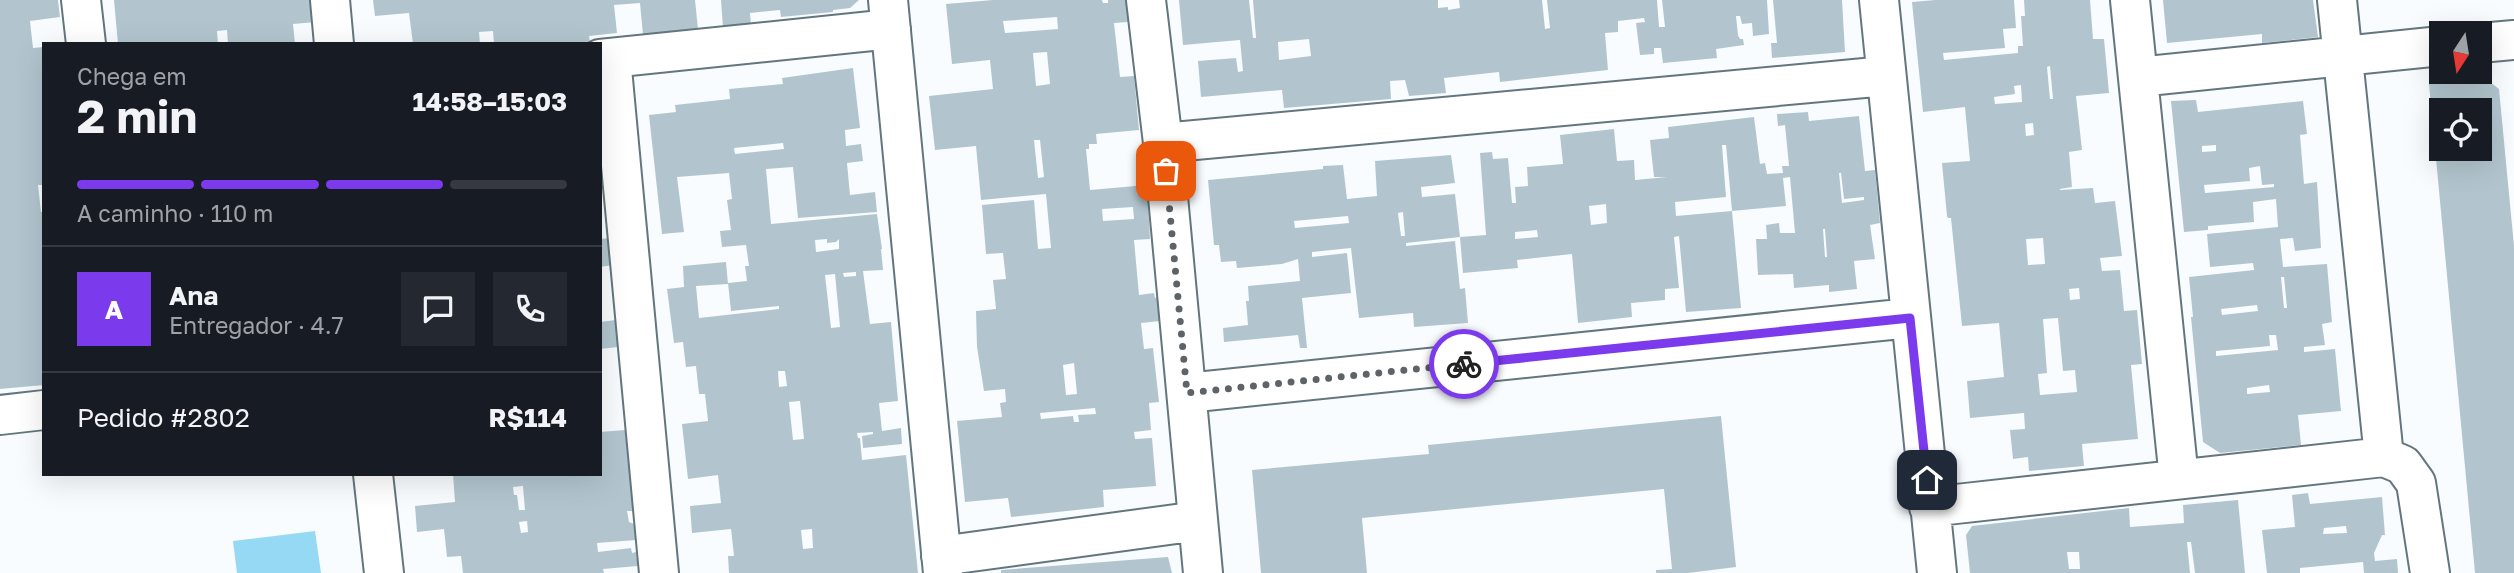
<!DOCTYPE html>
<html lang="pt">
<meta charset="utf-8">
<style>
body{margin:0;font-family:"Golos Text",sans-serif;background:#242831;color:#f1f3f6;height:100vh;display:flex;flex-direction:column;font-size:26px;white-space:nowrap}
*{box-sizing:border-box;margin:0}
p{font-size:23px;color:#9ea1a6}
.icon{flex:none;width:38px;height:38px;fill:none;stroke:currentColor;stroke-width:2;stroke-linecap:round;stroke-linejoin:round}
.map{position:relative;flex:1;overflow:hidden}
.panel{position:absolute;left:42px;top:42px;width:560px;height:434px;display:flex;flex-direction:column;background:#171b24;border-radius:0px;box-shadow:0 7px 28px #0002}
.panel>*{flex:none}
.needle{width:46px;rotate:192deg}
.fabs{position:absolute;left:2429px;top:21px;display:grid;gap:14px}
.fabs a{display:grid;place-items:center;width:63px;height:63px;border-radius:0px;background:#171b24;box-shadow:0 7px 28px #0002;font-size:35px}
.pin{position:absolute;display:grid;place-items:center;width:60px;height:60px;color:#fff;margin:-30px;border-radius:14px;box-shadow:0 4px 10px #0006}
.courier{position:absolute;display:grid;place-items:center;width:70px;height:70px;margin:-35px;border:5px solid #7c3aed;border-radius:50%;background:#fff;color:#222;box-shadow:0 2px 9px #0007}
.summary em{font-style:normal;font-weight:700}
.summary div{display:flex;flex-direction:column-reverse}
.summary{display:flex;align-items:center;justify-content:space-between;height:119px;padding:0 35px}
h1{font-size:46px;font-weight:700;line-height:52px}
.bar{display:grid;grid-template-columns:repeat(4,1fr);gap:10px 7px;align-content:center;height:84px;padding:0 35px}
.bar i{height:9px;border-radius:5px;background:#363941}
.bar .active{background:#7c3aed}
.bar p{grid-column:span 4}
.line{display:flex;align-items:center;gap:18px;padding:0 35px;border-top:2px solid #363941}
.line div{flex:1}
.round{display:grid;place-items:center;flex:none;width:74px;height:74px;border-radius:0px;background:#242831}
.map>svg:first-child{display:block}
.green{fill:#95d9f5}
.building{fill:#b2c5ce;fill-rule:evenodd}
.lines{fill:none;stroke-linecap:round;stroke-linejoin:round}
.minor-casing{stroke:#64767d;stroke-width:42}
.minor{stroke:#fff;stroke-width:38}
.done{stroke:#5d6366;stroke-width:7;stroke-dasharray:0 12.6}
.route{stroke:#7c3aed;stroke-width:9}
</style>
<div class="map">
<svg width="2514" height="573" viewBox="0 0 2514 573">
<rect width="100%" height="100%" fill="#f8fcfe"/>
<path class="green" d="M 315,531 L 321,573 L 237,573 L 233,541 Z"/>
<path class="building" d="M 0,0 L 58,0 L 60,17 L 30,21 L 33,48 L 44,47 L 44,185 L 38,185 L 41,212 L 44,212 L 44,385 L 0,389 Z
M 114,0 L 314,0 L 316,22 L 293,24 L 295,44 L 228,44 L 227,30 L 217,31 L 218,44 L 118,44 Z
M 373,0 L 695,0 L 698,29 L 643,35 L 640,3 L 614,5 L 617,33 L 589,36 L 590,42 L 494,44 L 493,31 L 479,32 L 480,44 L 413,44 L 409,13 L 375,16 Z
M 721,0 L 859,0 L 850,8 L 833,10 L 833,12 L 781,17 L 780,10 L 750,13 L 751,25 L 723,28 Z
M 993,0 L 1102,0 L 1103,3 L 1108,3 L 1108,0 L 1126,0 L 1128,22 L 1114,23 L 1120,77 L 1134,76 L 1139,130 L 1096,134 L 1097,144 L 1089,144 L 1089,149 L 1086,149 L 1090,190 L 1147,185 L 1150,239 L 1134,240 L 1139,295 L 1154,293 L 1155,298 L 1158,297 L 1160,321 L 1141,323 L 1144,349 L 1153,348 L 1159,402 L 1149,403 L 1151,430 L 1134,432 L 1135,439 L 1152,438 L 1156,486 L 1103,490 L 1104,507 L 1011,517 L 1008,498 L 965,502 L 957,421 L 1002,417 L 1000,403 L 1006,402 L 1005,389 L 984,391 L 977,347 L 976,311 L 996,309 L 993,280 L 1006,279 L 1003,253 L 986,254 L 982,205 L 1034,200 L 1038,249 L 1051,248 L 1046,194 L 981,200 L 976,146 L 935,150 L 929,96 L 993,89 L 990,60 L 952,64 L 946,4 ZM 1057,17 L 1058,29 L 1005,33 L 1003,21 ZM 1047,52 L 1050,84 L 1036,86 L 1033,53 ZM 1034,140 L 1040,140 L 1044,177 L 1038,178 ZM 1133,207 L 1134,219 L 1103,221 L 1102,209 ZM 1074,363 L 1077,394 L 1066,395 L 1063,365 ZM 1095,408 L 1096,414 L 1078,415 L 1079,422 L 1074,422 L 1073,416 L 1041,419 L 1040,413 Z
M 1179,0 L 1249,0 L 1253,38 L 1256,38 L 1253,0 L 1438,0 L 1438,8 L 1448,7 L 1448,10 L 1460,8 L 1459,0 L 1542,0 L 1545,29 L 1550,28 L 1547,0 L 1657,0 L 1659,27 L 1665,27 L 1662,0 L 1767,0 L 1769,34 L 1753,36 L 1752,23 L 1742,24 L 1740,16 L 1736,16 L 1738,35 L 1740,39 L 1743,39 L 1744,45 L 1716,49 L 1717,58 L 1663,63 L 1661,48 L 1654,48 L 1654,54 L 1640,55 L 1636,23 L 1645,22 L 1644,18 L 1618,21 L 1618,32 L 1605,33 L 1608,70 L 1500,82 L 1499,72 L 1444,78 L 1446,93 L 1409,96 L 1405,80 L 1390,81 L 1391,99 L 1284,108 L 1282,90 L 1201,97 L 1198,61 L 1236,58 L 1238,72 L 1243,71 L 1240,40 L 1183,45 ZM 1309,39 L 1311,56 L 1279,60 L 1278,42 Z
M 1773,0 L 1842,0 L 1845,52 L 1772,58 L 1771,43 L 1777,43 Z
M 1935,0 L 2014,0 L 2016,28 L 2003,29 L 2005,48 L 1943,53 L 1944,60 L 2018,53 L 2018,46 L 2023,46 L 2021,16 L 2025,16 L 2024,0 L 2090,0 L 2093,39 L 2104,39 L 2109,93 L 2076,96 L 2082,150 L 2069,152 L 2072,187 L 2060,189 L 2060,190 L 2093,188 L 2095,203 L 2115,201 L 2122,256 L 2100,258 L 2102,271 L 2120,270 L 2124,311 L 2137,310 L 2142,364 L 2131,365 L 2138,439 L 2082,444 L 2084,466 L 2029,471 L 2028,457 L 2013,459 L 2010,430 L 2025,429 L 2024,413 L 1970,418 L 1967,381 L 2004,377 L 1999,323 L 1962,326 L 1951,218 L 1948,218 L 1947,216 L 1942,163 L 1970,161 L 1965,107 L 1923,112 L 1912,2 ZM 2050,66 L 2053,99 L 2050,99 L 2047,67 ZM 2021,85 L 2022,102 L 1995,104 L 1994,97 L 2015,94 L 2014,86 ZM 2033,123 L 2034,135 L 2026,136 L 2025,124 ZM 2043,238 L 2045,264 L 2028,265 L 2026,239 ZM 2079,288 L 2080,299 L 2070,300 L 2069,289 ZM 2058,318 L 2063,371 L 2075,370 L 2077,392 L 2040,395 L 2038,374 L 2047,373 L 2043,319 Z
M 2163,0 L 2313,0 L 2318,37 L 2262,43 L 2262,34 L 2167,43 Z
M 853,68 L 860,128 L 845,130 L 846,146 L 861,144 L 863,161 L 847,163 L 850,195 L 875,192 L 877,212 L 798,218 L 793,167 L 766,169 L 771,224 L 877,214 L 882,249 L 881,249 L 883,270 L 863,271 L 870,324 L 891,322 L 898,401 L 879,403 L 882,431 L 901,428 L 902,444 L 863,448 L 862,436 L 873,434 L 873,432 L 857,433 L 858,438 L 860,438 L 862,460 L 906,455 L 918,573 L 729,573 L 728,556 L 734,556 L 731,529 L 692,533 L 690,506 L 721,503 L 718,475 L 688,479 L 682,424 L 708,421 L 705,394 L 699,394 L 696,366 L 686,367 L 683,342 L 674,343 L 667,289 L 684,287 L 683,266 L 726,262 L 728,284 L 696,286 L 699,318 L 779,309 L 779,306 L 731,311 L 728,283 L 747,281 L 745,266 L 749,266 L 746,245 L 722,247 L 720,231 L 731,230 L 727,200 L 732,199 L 729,173 L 677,177 L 684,232 L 662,234 L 649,115 L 676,112 L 675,105 L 730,99 L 729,89 L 783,84 L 782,78 ZM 783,143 L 784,149 L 735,154 L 734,148 ZM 827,239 L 827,243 L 836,242 L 839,239 L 839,249 L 816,252 L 815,240 ZM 856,272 L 856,276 L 844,277 L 843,273 ZM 835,274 L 840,327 L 831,328 L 825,275 ZM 778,371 L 785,371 L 787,386 L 779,387 ZM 800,401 L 804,439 L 793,440 L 789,402 ZM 812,529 L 813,548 L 803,549 L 801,530 Z
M 2459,72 L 2477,72 L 2499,89 L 2514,246 L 2514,573 L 2475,573 L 2429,84 L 2459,81 ZM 2441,110 L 2480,110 L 2480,149 L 2441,149 Z
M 2196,100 L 2198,112 L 2303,101 L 2307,134 L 2300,135 L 2304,184 L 2317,182 L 2321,248 L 2295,251 L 2293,238 L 2280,239 L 2283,267 L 2327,264 L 2332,322 L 2322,324 L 2325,345 L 2304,347 L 2304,352 L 2335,349 L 2341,411 L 2298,415 L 2301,445 L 2220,453 L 2203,442 L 2191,317 L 2193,317 L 2189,277 L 2254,270 L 2253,263 L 2210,267 L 2207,234 L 2278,227 L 2276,199 L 2253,202 L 2254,222 L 2208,226 L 2208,230 L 2184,232 L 2171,101 ZM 2216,145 L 2216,151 L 2202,152 L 2202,146 ZM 2260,166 L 2262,185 L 2274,184 L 2274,187 L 2205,193 L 2204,185 L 2250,181 L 2249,168 ZM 2281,277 L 2284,277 L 2287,308 L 2284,308 ZM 2257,305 L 2258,311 L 2222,315 L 2221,309 ZM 2269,335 L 2276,335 L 2278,350 L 2216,356 L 2216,351 L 2270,346 ZM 2269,385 L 2270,392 L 2247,394 L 2247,388 Z
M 1808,112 L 1809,121 L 1859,116 L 1865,171 L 1875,170 L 1880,223 L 1870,225 L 1875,259 L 1854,261 L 1857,289 L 1829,292 L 1829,285 L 1794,288 L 1793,274 L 1758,275 L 1756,239 L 1767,239 L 1766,225 L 1779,223 L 1780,233 L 1795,233 L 1790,177 L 1783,178 L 1786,206 L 1732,211 L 1726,145 L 1722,145 L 1726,197 L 1675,202 L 1676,216 L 1732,211 L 1741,308 L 1686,312 L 1679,236 L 1674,237 L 1679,288 L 1665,289 L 1665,300 L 1631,303 L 1632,317 L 1578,323 L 1572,254 L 1517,260 L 1518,268 L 1463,273 L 1460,237 L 1486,235 L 1480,153 L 1492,152 L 1493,159 L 1508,158 L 1512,203 L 1516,203 L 1515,187 L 1528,186 L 1527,167 L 1563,164 L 1560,135 L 1614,129 L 1617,161 L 1634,160 L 1635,180 L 1667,177 L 1654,177 L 1650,140 L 1669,138 L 1668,127 L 1754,117 L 1760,164 L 1765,163 L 1767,174 L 1783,173 L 1782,166 L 1789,166 L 1785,125 L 1778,126 L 1777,114 ZM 1839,173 L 1841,173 L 1844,199 L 1864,197 L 1864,200 L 1842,203 ZM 1606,204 L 1607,223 L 1591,225 L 1589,206 ZM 1823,229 L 1825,229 L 1827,257 L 1825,257 ZM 1537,230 L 1538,237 L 1515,239 L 1515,232 Z
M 1451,155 L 1455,183 L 1421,187 L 1422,197 L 1455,194 L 1460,237 L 1406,243 L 1406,246 L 1455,241 L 1460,289 L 1465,288 L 1468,323 L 1414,327 L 1413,313 L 1359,318 L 1351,248 L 1312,252 L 1312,257 L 1347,253 L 1351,293 L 1302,298 L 1307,348 L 1300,348 L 1298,335 L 1224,342 L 1223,328 L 1248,325 L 1246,301 L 1249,301 L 1248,286 L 1300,281 L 1298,259 L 1282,264 L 1237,268 L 1236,261 L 1221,262 L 1219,245 L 1214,245 L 1208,180 L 1323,169 L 1323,166 L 1343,165 L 1347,199 L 1377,196 L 1375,161 ZM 1403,212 L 1405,236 L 1401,236 L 1398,213 ZM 1348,216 L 1349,223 L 1295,228 L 1294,221 Z
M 610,238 L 613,265 L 600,267 L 600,239 Z
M 616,320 L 618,347 L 600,349 L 600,322 Z
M 1721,416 L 1736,567 L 1688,573 L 1656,573 L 1656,570 L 1672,569 L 1664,489 L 1362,518 L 1367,573 L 1261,573 L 1252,470 L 1429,454 L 1428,445 Z
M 625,430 L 634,511 L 627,511 L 629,522 L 634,524 L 636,540 L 597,543 L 598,552 L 631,548 L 632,553 L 636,552 L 638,566 L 603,569 L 604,573 L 463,573 L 461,556 L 447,557 L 444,529 L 417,532 L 415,506 L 455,502 L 453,474 L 600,474 L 600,432 ZM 523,486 L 525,510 L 519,510 L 517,495 L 514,495 L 513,487 ZM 527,521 L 528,532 L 521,533 L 519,522 Z
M 2308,493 L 2310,504 L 2382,497 L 2385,535 L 2382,535 L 2374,553 L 2375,561 L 2397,559 L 2398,573 L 2364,573 L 2363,562 L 2300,568 L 2300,573 L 2267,573 L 2262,530 L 2295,527 L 2292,495 ZM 2346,526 L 2347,533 L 2323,534 L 2324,528 Z
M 2238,500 L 2245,573 L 2195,573 L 2191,542 L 2187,542 L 2190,573 L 1970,573 L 1966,535 L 1972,526 L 2129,508 L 2130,527 L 2184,523 L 2183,505 ZM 2067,552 L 2079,552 L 2080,569 L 2069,569 Z
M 1168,557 L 1172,573 L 1001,573 L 1001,570 Z"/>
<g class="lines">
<g class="minor-casing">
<path id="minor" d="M 81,0 L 86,44
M 330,0 L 334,44
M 888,0 L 943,573
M 1146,0 L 1163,143 L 1203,573
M 1879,0 L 1937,573
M 2130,0 L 2179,479
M 2337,0 L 2384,457 L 2403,465 L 2416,483 L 2430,573
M 2480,43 L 2514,40
M 611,58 L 659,573
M 600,59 L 891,29
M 2138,77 L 2441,46
M 1163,143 L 1886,76
M 1187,393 L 1910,318
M 0,415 L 44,410
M 373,474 L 384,573
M 1929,507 L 2384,457
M 941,556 L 1198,521"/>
</g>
<use href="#minor" class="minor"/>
</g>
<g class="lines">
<path class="done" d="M 1166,171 L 1187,393 L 1464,364"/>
<path class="route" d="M 1464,364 L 1910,318 L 1927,480"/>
</g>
</svg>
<div class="fabs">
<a><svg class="needle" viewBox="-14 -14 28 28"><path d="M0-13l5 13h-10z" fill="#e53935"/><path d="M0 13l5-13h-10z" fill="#9ea1a6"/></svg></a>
<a><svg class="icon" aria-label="locate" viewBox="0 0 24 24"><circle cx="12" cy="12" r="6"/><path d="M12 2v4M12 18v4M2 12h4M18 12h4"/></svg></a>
</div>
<div class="pin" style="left:1166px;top:171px;background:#ea580c"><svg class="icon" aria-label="bag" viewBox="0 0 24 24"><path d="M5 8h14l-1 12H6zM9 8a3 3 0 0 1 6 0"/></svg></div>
<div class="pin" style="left:1927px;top:480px;background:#1f2937"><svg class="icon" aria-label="home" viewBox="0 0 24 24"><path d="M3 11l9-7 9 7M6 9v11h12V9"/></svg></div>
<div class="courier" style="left:1464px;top:364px"><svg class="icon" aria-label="bike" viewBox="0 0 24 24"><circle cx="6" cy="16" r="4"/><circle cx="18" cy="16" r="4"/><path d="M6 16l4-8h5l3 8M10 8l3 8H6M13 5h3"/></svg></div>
<section class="panel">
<div class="summary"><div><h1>2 min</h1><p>Chega em</p></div><em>14:58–15:03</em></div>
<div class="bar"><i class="active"></i><i class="active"></i><i class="active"></i><i></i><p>A caminho · 110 m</p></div>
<div class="line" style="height:126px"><b class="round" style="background:#7c3aed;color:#fff">A</b><div><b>Ana</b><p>Entregador · 4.7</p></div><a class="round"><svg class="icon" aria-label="chat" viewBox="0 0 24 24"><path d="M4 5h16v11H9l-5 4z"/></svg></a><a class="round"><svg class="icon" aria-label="phone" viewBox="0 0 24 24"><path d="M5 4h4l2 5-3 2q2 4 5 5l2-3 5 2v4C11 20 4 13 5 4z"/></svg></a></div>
<div class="line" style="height:91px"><div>Pedido #2802</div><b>R$114</b></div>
</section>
</div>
